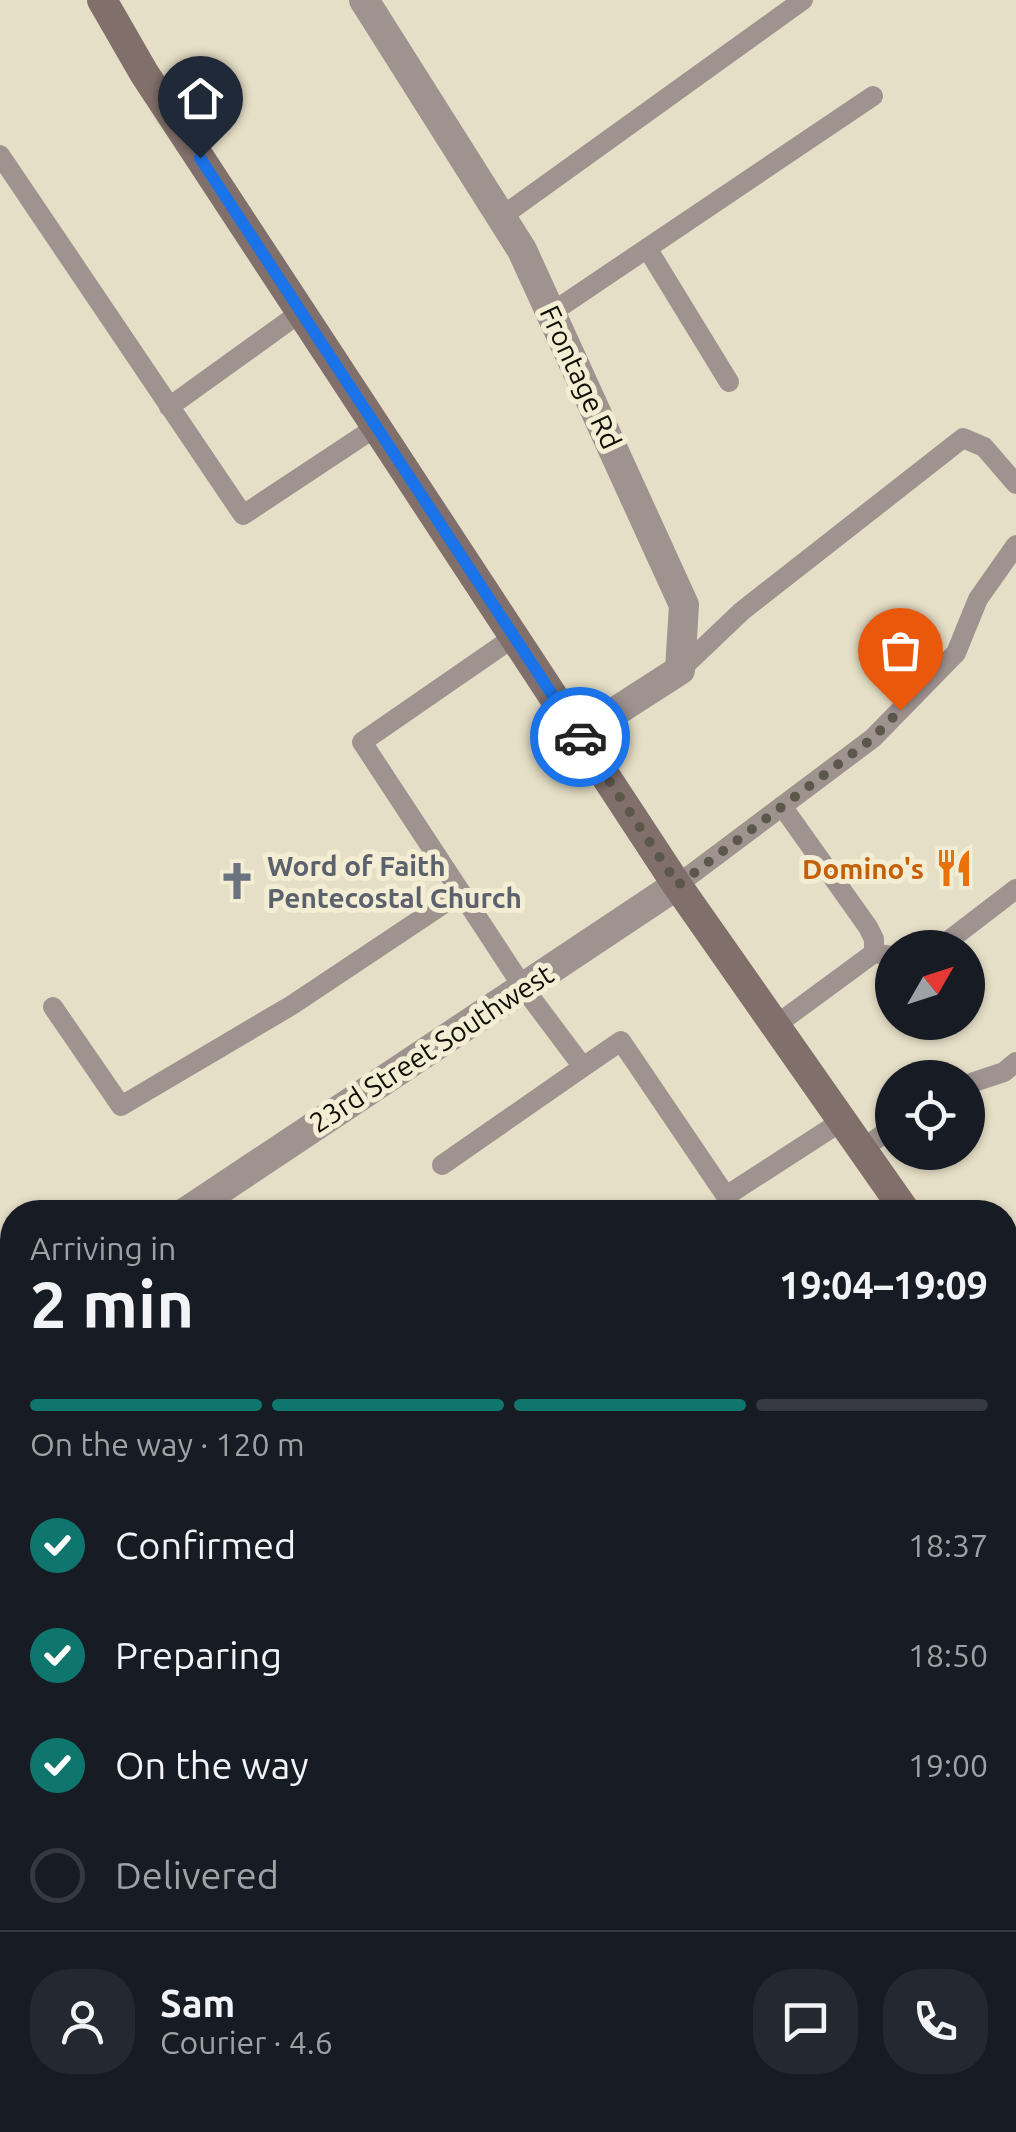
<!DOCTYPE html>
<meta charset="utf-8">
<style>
body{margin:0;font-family:Ubuntu,sans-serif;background:#242831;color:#f1f3f6;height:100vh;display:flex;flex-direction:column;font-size:38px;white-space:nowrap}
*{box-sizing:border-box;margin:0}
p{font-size:32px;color:#9ea1a6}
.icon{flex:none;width:55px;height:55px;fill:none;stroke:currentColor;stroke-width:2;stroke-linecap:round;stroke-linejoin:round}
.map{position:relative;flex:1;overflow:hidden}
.sheet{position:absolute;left:0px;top:1200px;width:1018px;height:932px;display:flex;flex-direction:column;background:#171b24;border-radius:40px 40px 0 0;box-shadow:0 2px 8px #0004}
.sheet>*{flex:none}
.needle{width:65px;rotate:51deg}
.controls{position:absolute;left:875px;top:930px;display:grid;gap:20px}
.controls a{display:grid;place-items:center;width:110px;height:110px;border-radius:50%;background:#171b24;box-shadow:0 2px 8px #0004;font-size:50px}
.pin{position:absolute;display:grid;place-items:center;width:85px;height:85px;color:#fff;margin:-102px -42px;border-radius:50% 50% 50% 0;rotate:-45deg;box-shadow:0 0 10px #0007}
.pin .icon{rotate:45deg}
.courier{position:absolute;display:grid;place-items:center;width:100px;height:100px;margin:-50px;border:8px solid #1a73e8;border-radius:50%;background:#fff;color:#222;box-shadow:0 2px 12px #0007}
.overview em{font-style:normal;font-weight:700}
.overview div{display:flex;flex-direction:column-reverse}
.overview{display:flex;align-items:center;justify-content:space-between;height:170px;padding:0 30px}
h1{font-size:65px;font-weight:700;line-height:75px}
.bar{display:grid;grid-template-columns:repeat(4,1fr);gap:15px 10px;align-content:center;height:120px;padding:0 30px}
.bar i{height:12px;border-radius:8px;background:#363941}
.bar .active{background:#0f766e}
.bar p{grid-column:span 4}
.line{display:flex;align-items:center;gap:25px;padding:0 30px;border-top:2px solid #363941}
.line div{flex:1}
.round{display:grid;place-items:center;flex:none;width:105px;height:105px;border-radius:40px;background:#242831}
ol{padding:0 30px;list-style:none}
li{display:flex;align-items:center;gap:30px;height:110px}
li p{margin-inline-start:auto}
li .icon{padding:10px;border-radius:50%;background:#0f766e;color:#fff;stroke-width:4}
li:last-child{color:#9ea1a6}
li i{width:55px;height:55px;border:5px solid #363941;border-radius:50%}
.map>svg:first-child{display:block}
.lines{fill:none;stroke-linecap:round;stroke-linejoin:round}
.path{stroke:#948f7d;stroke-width:6;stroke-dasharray:2.5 8;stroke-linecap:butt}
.lane{stroke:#9f9390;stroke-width:20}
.street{stroke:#9f9390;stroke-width:30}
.secondary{stroke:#806f6a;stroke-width:30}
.done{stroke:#5b574a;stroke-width:10;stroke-dasharray:0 18}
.route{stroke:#1a73e8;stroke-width:12}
.labels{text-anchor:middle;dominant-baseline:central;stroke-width:10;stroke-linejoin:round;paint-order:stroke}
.street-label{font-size:28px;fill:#100e06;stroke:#f3edd4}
.worship-label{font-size:28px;font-weight:bold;fill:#5b616d;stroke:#f3edd4;text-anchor:start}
.food-label{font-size:28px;font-weight:bold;fill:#c56008;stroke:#f3edd4;text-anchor:end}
</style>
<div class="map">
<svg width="1016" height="2132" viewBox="0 0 1016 2132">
<rect width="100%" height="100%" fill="#e6dfc7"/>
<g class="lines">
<path class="path" d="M 0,1392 L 12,1384
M 440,2120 L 449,2132"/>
<path class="lane" d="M 0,155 L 243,515 L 376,427
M 501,217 L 803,0
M 647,248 L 729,382
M 551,313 L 873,96
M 169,407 L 301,312
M 514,637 L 362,742 L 523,987 L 583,1067 L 621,1041 L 726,1196 L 842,1121
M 680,670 L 742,611 L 963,438 L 984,447 L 1016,484
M 782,806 L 868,927 L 874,939 L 874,953
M 677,885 L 873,738 L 956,653 L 978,599 L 1016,545
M 939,948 L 1016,889
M 53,1007 L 121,1106 L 292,1005 L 460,893
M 776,1025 L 874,953 L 892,956
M 968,1084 L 1004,1072 L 1016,1062
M 862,1149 L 892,1128
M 442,1165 L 583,1067
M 1005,1614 L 1016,1606
M 1005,1889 L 1016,1882
M 1005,2055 L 1016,2048
M 968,2120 L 976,2132"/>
<path class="street" d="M 364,0 L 522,250 L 684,605 L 680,670 L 579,735
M 186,1212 L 677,885
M 0,1337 L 12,1328
M 492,2120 L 501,2132"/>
<path class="secondary" d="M 102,0 L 144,73 L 677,885 L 906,1212
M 1005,1354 L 1016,1369"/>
</g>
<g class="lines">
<path class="done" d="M 580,737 L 678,885 L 873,738 L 900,710"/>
<path class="route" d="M 200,158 L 580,737"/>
</g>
<defs>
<g id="restaurant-bare" transform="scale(3)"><path d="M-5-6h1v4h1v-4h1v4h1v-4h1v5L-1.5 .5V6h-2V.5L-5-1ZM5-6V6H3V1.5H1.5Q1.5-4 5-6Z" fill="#e8710a" stroke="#f3edd4" stroke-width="2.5" paint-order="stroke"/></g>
<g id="church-bare" transform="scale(3)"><path d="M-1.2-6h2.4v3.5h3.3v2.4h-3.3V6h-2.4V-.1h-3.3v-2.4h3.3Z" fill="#6b7280" stroke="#f3edd4" stroke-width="2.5" paint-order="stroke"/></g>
</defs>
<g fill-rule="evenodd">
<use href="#restaurant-bare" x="954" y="868"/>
<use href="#church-bare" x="237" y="881"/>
</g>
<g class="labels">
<g class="street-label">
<text transform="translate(581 377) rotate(65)">Frontage Rd</text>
<text transform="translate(431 1048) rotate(-33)">23rd Street Southwest</text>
</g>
<g class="worship-label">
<text x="267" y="865">Word of Faith<tspan x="267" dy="32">Pentecostal Church</tspan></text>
</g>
<g class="food-label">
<text x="924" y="868">Domino's</text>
</g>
</g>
</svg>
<div class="controls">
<a><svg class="needle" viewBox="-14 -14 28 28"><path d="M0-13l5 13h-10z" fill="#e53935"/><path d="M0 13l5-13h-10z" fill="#9ea1a6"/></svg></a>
<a><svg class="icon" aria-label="locate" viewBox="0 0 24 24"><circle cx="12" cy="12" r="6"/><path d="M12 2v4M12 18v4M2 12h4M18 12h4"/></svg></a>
</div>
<div class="pin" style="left:900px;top:710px;background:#ea580c"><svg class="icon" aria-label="bag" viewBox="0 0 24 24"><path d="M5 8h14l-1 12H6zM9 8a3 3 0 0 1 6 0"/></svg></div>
<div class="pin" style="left:200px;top:158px;background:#1f2937"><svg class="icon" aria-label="home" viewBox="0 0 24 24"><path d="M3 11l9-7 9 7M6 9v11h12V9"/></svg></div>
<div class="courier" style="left:580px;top:737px"><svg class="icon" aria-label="car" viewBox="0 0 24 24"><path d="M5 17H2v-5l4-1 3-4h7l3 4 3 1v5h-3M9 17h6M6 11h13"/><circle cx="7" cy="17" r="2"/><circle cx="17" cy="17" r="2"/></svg></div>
<section class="sheet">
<div class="overview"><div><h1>2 min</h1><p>Arriving in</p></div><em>19:04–19:09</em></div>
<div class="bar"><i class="active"></i><i class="active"></i><i class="active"></i><i></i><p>On the way · 120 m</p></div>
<ol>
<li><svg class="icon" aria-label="check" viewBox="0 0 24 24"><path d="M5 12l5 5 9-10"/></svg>Confirmed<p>18:37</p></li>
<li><svg class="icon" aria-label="check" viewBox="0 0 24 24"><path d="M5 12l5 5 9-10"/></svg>Preparing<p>18:50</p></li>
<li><svg class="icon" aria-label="check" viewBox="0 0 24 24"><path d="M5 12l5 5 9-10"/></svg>On the way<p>19:00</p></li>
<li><i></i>Delivered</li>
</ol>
<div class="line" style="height:180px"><a class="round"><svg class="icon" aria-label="person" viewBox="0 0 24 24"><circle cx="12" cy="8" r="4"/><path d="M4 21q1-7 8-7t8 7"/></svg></a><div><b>Sam</b><p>Courier · 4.6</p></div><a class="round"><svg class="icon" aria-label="chat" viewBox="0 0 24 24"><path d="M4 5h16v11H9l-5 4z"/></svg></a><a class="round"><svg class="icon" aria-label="phone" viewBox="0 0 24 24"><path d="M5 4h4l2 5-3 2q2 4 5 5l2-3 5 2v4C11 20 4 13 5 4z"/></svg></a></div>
</section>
</div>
